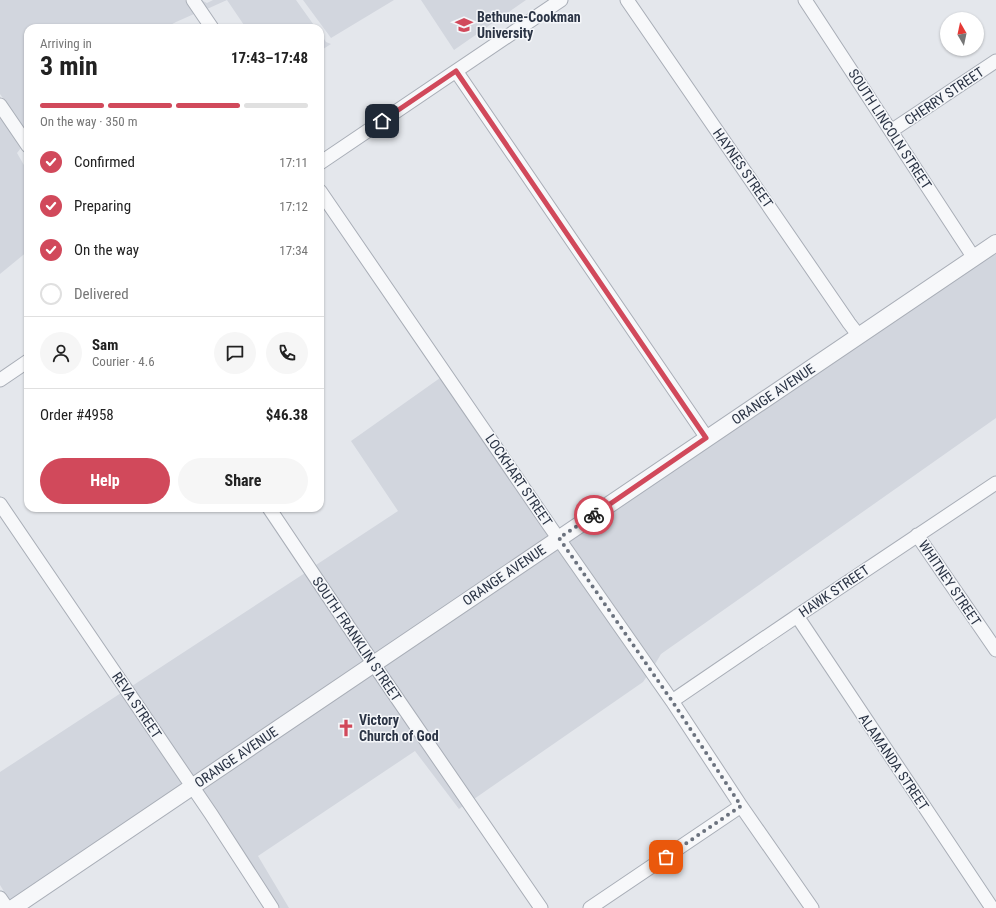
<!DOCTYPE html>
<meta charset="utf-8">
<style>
body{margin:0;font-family:"Roboto Condensed",sans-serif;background:#f6f6f6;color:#222;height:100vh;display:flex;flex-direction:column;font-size:15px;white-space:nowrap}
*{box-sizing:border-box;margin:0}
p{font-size:13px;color:#767676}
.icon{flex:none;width:22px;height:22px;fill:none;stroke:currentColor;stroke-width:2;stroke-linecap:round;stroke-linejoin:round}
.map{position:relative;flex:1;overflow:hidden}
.side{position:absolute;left:24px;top:24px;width:300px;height:488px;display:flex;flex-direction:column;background:#fff;border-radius:12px;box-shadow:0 1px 3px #0004}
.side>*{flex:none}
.needle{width:26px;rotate:351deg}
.buttons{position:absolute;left:940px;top:12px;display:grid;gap:8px}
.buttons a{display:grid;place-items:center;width:44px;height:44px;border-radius:50%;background:#fff;box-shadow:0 1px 3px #0004;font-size:20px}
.pin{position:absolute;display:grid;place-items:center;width:34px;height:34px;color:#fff;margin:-17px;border-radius:8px;box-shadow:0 2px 6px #0006}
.courier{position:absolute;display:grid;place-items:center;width:40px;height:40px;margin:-20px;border:3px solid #d1495b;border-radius:50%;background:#fff;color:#222;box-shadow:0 1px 5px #0007}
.head em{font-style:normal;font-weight:700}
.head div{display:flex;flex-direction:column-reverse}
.head{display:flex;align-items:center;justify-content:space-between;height:68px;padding:0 16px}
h1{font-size:26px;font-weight:700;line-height:30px}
.bar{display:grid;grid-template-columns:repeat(4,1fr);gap:6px 4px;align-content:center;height:48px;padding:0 16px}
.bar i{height:5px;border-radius:3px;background:#e0e0e0}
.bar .on{background:#d1495b}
.bar p{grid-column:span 4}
.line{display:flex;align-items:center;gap:10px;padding:0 16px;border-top:1px solid #e0e0e0}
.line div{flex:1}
.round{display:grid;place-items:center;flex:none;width:42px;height:42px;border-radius:21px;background:#f6f6f6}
ol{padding:0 16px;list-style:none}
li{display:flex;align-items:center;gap:12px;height:44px}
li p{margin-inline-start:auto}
li .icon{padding:4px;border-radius:50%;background:#d1495b;color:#fff;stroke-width:4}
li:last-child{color:#767676}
li i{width:22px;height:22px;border:2px solid #e0e0e0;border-radius:50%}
.button{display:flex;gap:8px;margin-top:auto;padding:8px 16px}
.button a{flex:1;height:46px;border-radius:24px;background:#d1495b;color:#fff;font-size:16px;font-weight:700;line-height:46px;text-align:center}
.button a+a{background:#f6f6f6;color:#222}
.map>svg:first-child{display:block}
.built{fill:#d2d6de}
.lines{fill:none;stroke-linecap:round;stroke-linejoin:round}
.minor-casing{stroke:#a9aeb7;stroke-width:15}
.tertiary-casing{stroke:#a9aeb7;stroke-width:18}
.minor{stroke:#f7f8fa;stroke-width:13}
.tertiary{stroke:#f7f8fa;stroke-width:16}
.done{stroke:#6c737f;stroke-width:4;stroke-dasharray:0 7.2}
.route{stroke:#d1495b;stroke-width:5}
.labels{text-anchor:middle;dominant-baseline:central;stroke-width:3;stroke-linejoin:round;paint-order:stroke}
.poi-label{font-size:14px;font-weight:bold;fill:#2b3445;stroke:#f4f6f9;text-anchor:start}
.street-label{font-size:14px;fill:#2b3445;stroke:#f4f6f9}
</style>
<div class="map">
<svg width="996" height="908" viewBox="0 0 996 908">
<rect width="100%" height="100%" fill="#e4e7ec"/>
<path class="built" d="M 0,0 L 185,0 L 194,14 L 176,22 L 165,28 L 28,28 L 28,134 L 0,94 Z
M 201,0 L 207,3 L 213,0 L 296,0 L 316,28 L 246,28 L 227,0 L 207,9 Z
M 303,0 L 394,0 L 331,38 Z
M 421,0 L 526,0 L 454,50 Z
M 320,33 L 326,42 L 331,44 L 320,51 Z
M 0,117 L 21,148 L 17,153 L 28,172 L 28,251 L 0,274 Z
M 996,253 L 996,418 L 661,654 L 655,664 L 568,541 L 940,290 Z
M 440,378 L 549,536 L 375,654 L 316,565 L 398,511 L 351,441 Z
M 557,548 L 647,676 L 643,682 L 474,799 L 383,666 Z
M 305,573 L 364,661 L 193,777 L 132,686 Z
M 372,673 L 463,806 L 459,809 L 415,751 L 258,856 L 289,908 L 280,908 L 216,809 L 201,789 Z
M 121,693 L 182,784 L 10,901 L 0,885 L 0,772 Z"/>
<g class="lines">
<g class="minor-casing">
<path id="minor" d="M 193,0 L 212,28
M 627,0 L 849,323 L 859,336
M 805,0 L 974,258
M 456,71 L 707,438
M 0,105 L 28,146
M 891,131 L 996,61
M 320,163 L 561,0
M 320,191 L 549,525 L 672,701 L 741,806 L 812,908
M 0,380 L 28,361
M 0,504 L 211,814 L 272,908
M 269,508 L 379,672 L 541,908
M 917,535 L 996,650
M 797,616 L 992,908
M 672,701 L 797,616 L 996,483
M 0,898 L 7,908
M 590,908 L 741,806"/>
</g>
<g class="tertiary-casing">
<path id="tertiary" d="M 13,908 L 996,243"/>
</g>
<use href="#minor" class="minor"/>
<use href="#tertiary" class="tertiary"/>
</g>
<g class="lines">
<path class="done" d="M 594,515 L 559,538 L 672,701 L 741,806 L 666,857"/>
<path class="route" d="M 382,121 L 456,71 L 706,438 L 594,515"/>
</g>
<defs>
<g id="university-bare" transform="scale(1.38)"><path d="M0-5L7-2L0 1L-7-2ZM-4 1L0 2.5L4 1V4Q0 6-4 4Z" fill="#d1495b" stroke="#f4f6f9" stroke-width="2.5" paint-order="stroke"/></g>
<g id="church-bare" transform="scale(1.38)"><path d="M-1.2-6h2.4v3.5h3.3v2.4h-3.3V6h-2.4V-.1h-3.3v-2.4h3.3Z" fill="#d1495b" stroke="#f4f6f9" stroke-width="2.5" paint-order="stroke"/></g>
</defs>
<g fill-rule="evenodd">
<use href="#university-bare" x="464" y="25"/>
<use href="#church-bare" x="346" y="728"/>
</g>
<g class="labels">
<g class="poi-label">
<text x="477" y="17">Bethune-Cookman<tspan x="477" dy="16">University</tspan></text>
<text x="359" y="720">Victory<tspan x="359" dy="16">Church of God</tspan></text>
</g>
<g class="street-label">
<text transform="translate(944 96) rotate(-34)">CHERRY STREET</text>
<text transform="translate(890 129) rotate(57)">SOUTH LINCOLN STREET</text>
<text transform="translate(743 168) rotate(55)">HAYNES STREET</text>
<text transform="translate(773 394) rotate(-34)">ORANGE AVENUE</text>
<text transform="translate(519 480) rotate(56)">LOCKHART STREET</text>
<text transform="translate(504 575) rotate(-34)">ORANGE AVENUE</text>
<text transform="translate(950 583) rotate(56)">WHITNEY STREET</text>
<text transform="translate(834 591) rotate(-34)">HAWK STREET</text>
<text transform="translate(357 639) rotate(56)">SOUTH FRANKLIN STREET</text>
<text transform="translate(137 705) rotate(56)">REVA STREET</text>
<text transform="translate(236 757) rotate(-34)">ORANGE AVENUE</text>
<text transform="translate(894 762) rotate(56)">ALAMANDA STREET</text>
</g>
</g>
</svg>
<div class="buttons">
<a><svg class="needle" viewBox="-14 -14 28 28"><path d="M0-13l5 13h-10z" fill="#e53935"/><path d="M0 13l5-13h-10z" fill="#767676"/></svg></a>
</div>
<div class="pin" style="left:666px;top:857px;background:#ea580c"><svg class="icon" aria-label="bag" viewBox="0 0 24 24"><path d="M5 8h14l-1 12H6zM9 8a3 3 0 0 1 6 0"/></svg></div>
<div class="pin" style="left:382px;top:121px;background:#1f2937"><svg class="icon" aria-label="home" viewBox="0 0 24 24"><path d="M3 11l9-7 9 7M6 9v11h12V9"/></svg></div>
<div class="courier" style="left:594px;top:515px"><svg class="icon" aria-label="bike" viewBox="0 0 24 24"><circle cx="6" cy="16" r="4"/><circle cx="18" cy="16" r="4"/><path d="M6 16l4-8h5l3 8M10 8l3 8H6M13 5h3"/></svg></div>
<section class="side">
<div class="head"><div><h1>3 min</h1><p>Arriving in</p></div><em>17:43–17:48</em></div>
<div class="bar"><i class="on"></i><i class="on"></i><i class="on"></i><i></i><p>On the way · 350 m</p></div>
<ol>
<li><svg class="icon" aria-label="check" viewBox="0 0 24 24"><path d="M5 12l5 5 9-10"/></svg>Confirmed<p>17:11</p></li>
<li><svg class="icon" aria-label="check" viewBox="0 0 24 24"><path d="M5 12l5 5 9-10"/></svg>Preparing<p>17:12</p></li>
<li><svg class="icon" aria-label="check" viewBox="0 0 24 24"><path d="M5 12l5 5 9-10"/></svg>On the way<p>17:34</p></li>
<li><i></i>Delivered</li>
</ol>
<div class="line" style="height:72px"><a class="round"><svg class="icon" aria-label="person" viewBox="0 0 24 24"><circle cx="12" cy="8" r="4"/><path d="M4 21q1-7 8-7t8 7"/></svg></a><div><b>Sam</b><p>Courier · 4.6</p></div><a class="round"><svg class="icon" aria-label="chat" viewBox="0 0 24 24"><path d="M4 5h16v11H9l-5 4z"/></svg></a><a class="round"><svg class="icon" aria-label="phone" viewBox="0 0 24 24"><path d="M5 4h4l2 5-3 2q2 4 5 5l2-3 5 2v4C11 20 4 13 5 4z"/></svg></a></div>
<div class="line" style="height:52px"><div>Order #4958</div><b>$46.38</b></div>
<div class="button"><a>Help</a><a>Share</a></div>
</section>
</div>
